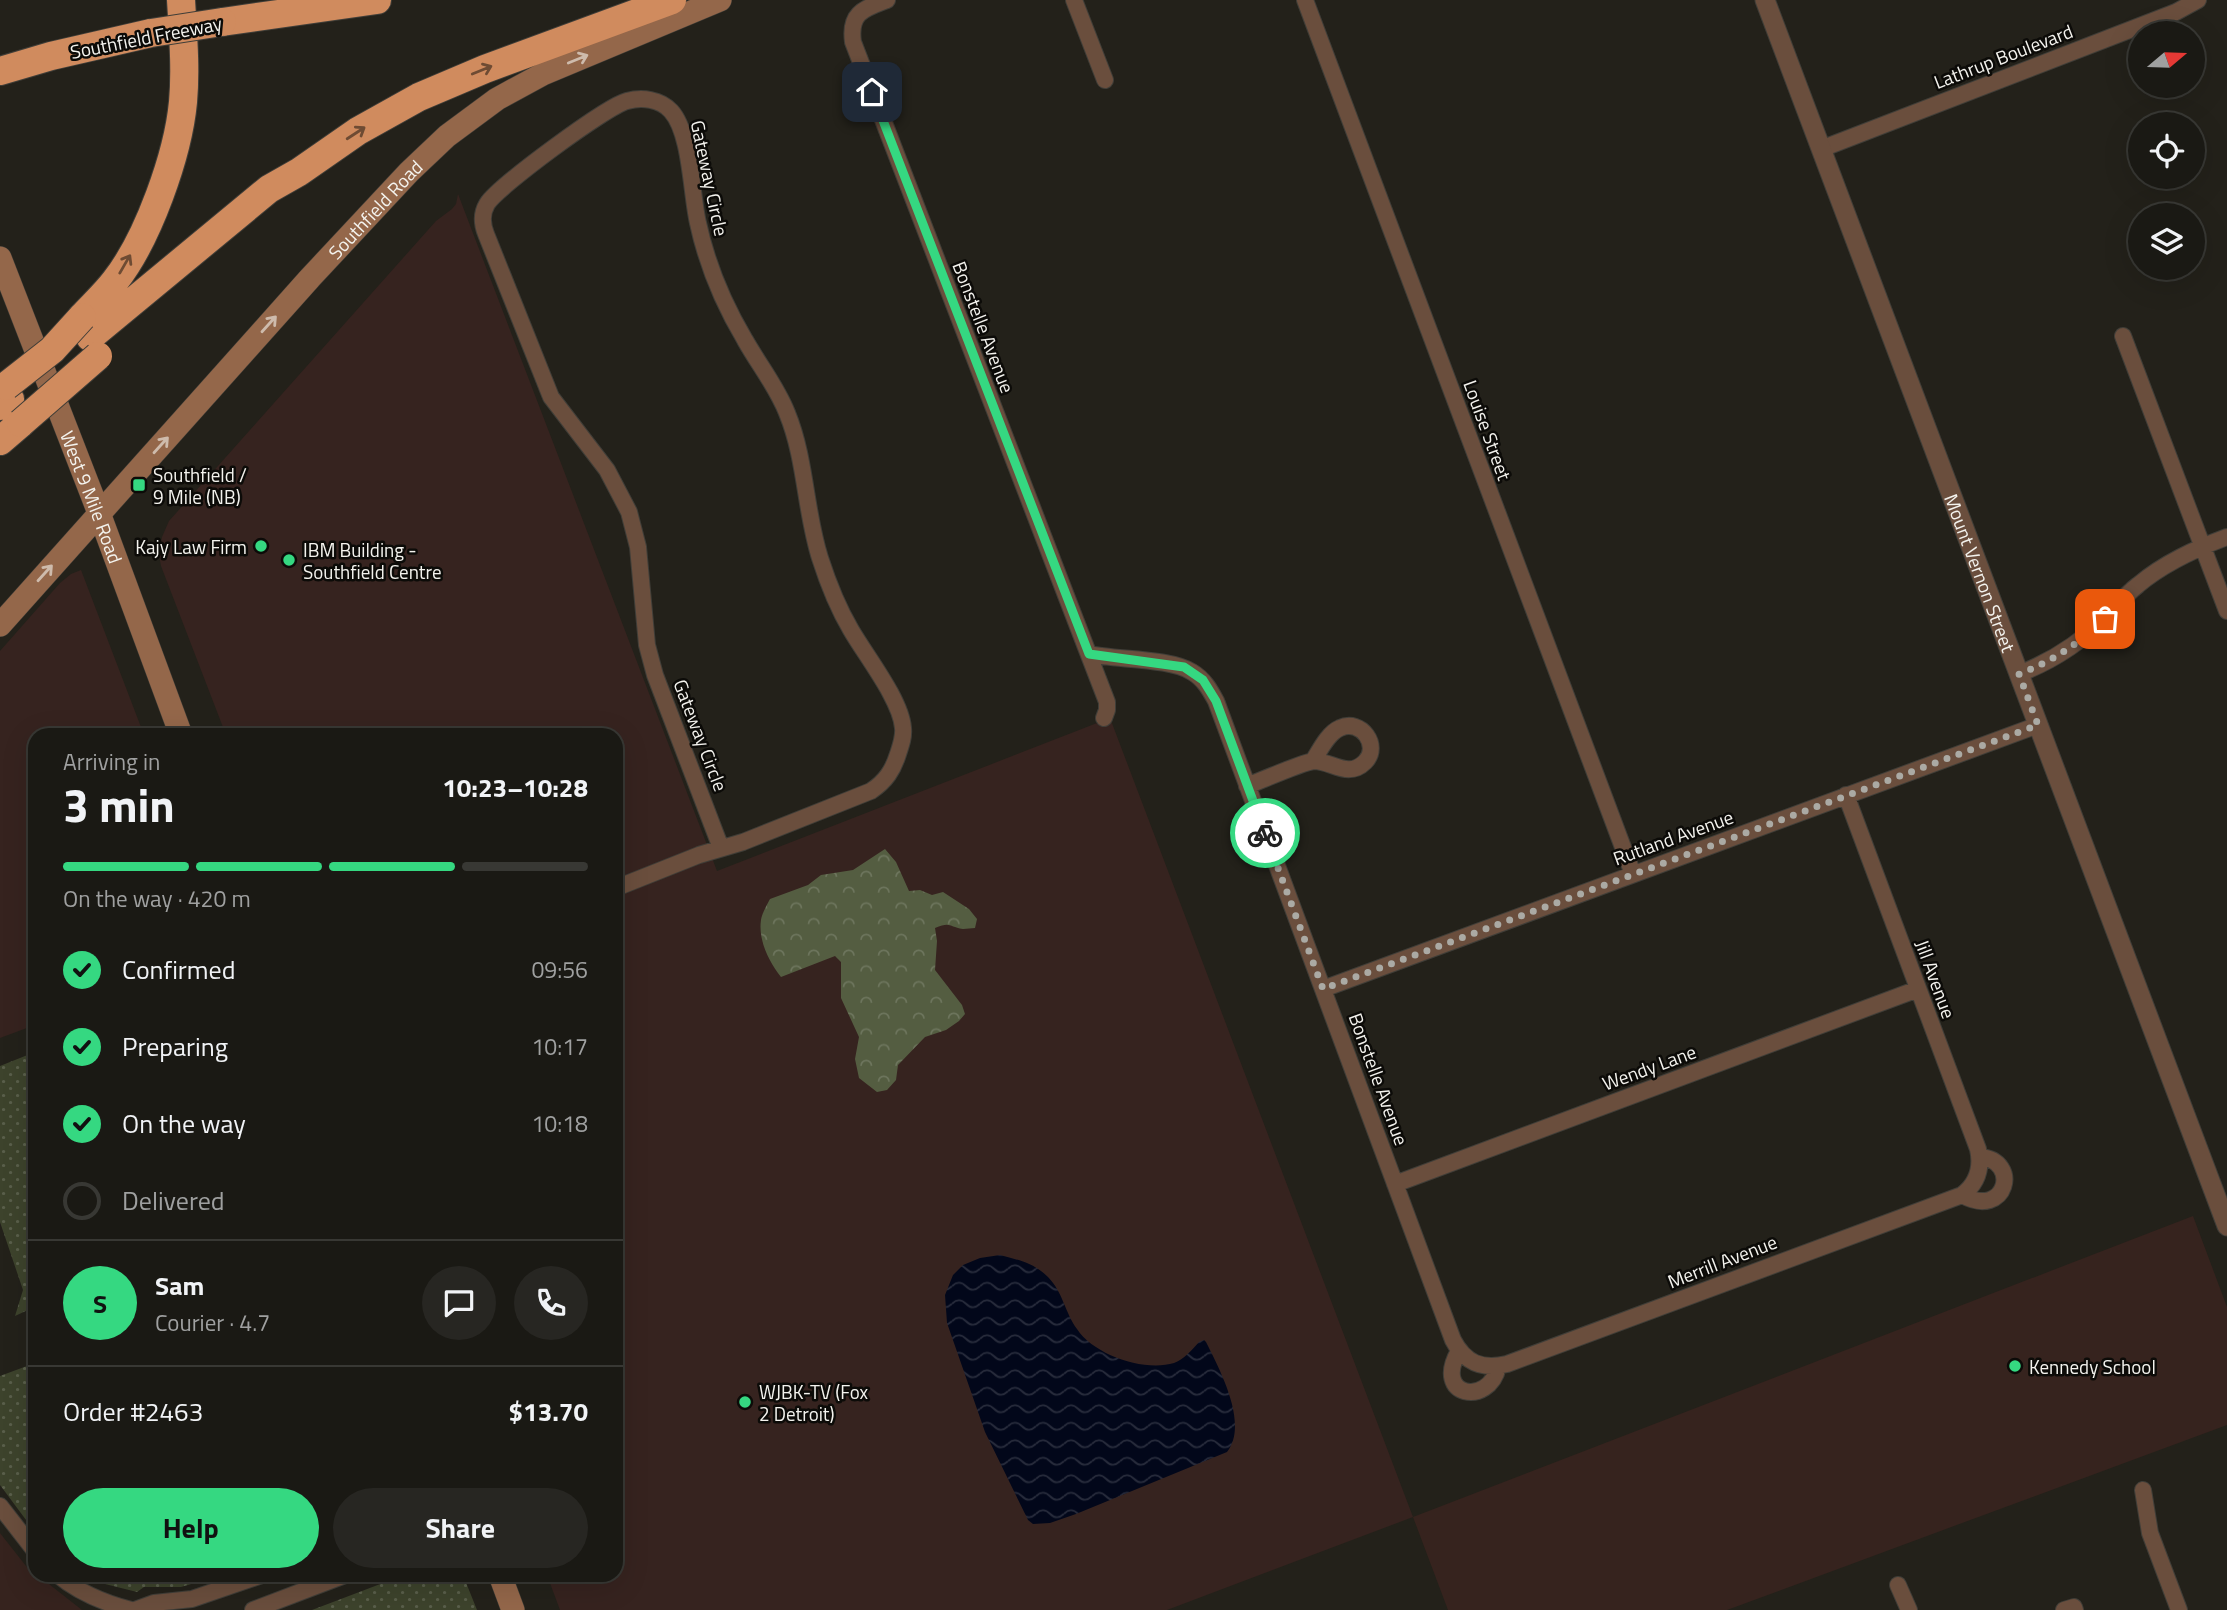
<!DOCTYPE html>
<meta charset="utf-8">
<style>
body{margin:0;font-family:"Titillium Web",sans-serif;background:#272622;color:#f1f3f6;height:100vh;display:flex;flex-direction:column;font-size:26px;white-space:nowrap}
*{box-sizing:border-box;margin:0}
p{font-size:23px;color:#9fa0a0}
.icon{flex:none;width:38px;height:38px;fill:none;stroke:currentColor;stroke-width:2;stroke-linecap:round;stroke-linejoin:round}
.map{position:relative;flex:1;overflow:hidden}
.sheet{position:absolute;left:28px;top:728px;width:595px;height:854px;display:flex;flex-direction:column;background:#1a1914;border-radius:21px;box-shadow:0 7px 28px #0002,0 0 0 2px #383834}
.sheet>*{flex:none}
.needle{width:46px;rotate:71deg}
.tools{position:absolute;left:2128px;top:21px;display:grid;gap:14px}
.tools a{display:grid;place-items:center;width:77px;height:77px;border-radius:50%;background:#1a1914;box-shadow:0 7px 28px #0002,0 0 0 2px #383834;font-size:35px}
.pin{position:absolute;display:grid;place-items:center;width:60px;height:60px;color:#fff;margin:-30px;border-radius:14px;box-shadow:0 4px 10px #0006}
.courier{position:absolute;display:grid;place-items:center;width:70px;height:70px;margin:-35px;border:5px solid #35d881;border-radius:50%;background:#fff;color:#222;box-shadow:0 2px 9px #0007}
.head em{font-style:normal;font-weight:700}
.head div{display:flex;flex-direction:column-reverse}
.head{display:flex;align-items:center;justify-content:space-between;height:119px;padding:0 35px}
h1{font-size:46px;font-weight:700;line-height:52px}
.bar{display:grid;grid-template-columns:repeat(4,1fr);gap:10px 7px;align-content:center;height:84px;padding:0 35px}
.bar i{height:9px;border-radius:5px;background:#383834}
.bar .on{background:#35d881}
.bar p{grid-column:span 4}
.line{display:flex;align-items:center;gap:18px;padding:0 35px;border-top:2px solid #383834}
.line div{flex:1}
.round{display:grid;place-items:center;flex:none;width:74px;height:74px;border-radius:37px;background:#272622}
ol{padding:0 35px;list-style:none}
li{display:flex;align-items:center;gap:21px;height:77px}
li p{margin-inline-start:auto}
li .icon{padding:7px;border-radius:50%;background:#35d881;color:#111;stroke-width:4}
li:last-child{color:#9fa0a0}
li i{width:38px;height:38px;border:4px solid #383834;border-radius:50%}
.cta{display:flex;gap:14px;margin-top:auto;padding:14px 35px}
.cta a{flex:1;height:80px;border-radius:42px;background:#35d881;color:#111;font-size:28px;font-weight:700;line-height:80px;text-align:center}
.cta a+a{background:#272622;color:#f1f3f6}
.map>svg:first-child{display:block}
.commercial{fill:#36231f}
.education{fill:#36231e}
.grass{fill:url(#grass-dots)}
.forest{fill:url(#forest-crowns)}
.water{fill:url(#water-waves)}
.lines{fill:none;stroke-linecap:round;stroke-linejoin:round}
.minor-casing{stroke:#403e38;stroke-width:18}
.tertiary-casing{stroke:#403e38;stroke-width:21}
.secondary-casing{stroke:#403e38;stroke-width:24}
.motorway-casing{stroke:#403e38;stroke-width:30}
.minor{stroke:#6a4e3d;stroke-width:16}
.tertiary{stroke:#6a4e3d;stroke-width:19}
.secondary{stroke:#94674a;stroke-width:23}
.motorway{stroke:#d08b5e;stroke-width:28}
.motorway-bridge-casing{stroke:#403e38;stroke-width:30;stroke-linecap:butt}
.motorway-bridge{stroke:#d08b5e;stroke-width:28}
.oneway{stroke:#cebbac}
.oneway2{stroke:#6e4b33}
.done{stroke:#abaaa4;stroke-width:7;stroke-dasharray:0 12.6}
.route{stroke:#35d881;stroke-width:9}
.poi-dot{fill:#35d881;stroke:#0c0b08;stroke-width:2.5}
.labels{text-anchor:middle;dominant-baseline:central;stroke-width:5;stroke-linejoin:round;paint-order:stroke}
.street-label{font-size:19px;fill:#f4f3ee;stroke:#0c0b08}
.poi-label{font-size:19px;fill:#f4f3ee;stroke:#0c0b08;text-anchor:start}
</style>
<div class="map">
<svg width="2227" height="1610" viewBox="0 0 2227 1610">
<defs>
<pattern id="grass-dots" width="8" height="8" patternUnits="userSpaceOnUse" patternTransform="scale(1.75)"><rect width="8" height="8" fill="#3d432c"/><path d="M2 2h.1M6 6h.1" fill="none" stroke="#5a5f4b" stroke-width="1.8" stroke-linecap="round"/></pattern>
<pattern id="forest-crowns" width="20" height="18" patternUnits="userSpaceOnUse" patternTransform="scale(1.75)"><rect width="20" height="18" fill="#545d41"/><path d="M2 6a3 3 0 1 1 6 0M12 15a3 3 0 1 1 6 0" fill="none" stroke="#6d755d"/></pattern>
<pattern id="water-waves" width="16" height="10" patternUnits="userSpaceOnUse" patternTransform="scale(1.75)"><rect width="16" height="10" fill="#02071a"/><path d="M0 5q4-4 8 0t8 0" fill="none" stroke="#282c3c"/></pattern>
</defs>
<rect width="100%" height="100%" fill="#23211a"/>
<path class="commercial" d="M 458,194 L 717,871 L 1110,718 L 1413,1517 L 1167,1610 L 560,1610 L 547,1575 L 616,1575 L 616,735 L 226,735 L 161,566 L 159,555 L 162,537 L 169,521 L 436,221 L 452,209 L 456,204 Z
M 81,570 L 144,735 L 35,735 L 35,1025 L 0,1038 L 0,651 L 60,583 L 71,574 Z"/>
<path class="education" d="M 2193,1216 L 2227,1307 L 2227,1425 L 1727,1610 L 1448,1610 L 1413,1517 Z
M 0,1533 L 26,1566 L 82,1610 L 0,1610 Z"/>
<path class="grass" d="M 35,1052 L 35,1319 L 30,1309 L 15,1316 L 23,1290 L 0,1222 L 0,1066 Z
M 35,1363 L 35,1532 L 0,1485 L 0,1376 Z
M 84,1575 L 222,1575 L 181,1587 L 144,1587 L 137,1592 L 97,1582 Z
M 404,1575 L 463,1575 L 477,1610 L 312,1610 Z"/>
<path class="forest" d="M 885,849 L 896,862 L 909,891 L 920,890 L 932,895 L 943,892 L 969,909 L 977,919 L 975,928 C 971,928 967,929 963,929 C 949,927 951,921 935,928 L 937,941 L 935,970 L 962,1005 L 965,1014 L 959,1021 L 946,1030 L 925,1037 L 898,1065 L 896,1080 L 887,1090 L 877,1092 L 859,1078 L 855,1059 L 859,1037 L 841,998 L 841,962 L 835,956 L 781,977 C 769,962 758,940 761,920 C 762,913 767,905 770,899 L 808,885 L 821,875 L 853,870 Z"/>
<path class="water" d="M 1000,1255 C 1019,1260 1034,1263 1048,1277 C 1063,1292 1065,1313 1077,1329 C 1094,1355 1144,1372 1174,1363 C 1183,1360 1193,1349 1199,1342 L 1204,1340 L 1206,1342 C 1220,1370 1249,1424 1227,1452 L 1076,1514 L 1050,1523 L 1033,1524 L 1028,1520 L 985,1432 L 947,1323 L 945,1295 L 953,1275 L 963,1265 L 980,1258 Z"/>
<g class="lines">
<g class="minor-casing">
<path id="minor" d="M 887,0 C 863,9 849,13 853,42 L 1107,702 L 1107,710 L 1104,718
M 1074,0 L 1105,80
M 1305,0 L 1633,874
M 1821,149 L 2176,12 L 2198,0
M 2123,336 L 2227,611
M 1089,654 C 1117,660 1171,658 1192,672 C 1204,679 1210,690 1216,701 L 1453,1340 C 1465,1363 1482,1370 1507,1364 L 1962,1195 C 1978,1183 1982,1167 1978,1149 L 1846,795
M 2019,674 C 2052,661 2079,644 2104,619 C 2115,608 2125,595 2138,585 C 2164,563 2195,549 2227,537
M 1247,786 C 1260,781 1303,762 1314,761 C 1332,761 1348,779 1365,762 C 1381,746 1361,718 1340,728 C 1328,733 1320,750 1313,761
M 616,888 L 699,855 L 743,842 L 871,791 C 886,781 893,770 898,754 C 901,745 904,737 903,728 C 901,700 866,656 851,630 C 838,608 828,583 820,558 C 805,511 806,459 787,413 C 777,387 759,365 745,340 C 723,303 707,265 698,223 C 691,193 691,133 671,111 C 660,99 642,97 627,101 C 607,106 497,187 487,204 C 481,214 482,224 486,234 L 551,397 L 607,470 L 629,512 L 638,547 L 647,645 L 655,675 L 721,848
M 1323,989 L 2038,725
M 1395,1184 L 1918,989
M 1962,1195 C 2007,1220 2021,1160 1980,1157
M 1459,1351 C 1432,1397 1489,1407 1498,1367
M 2143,1490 L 2150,1533 L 2179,1610
M 0,1506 L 35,1551
M 58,1575 C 79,1593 105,1603 131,1610
M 1898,1585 L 1909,1610
M 135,1610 L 154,1603 L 192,1599 L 262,1575
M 253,1610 L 345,1575
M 2064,1610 L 2074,1607 L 2075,1610"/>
</g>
<g class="tertiary-casing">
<g id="tertiary">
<path id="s1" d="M 1765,0 L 2227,1226"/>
</g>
</g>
<g class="secondary-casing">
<g id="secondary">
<path id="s2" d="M 0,258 L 99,513 L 181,735"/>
<path id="s3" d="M 0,625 L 310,278 L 409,172 L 447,136 L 497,99 L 543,74 L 720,0"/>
<path d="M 500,1575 L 513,1610"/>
</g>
</g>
<g class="motorway-casing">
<path id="motorway" d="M 222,22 L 377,0
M 0,71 L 51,56 L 151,33
M 82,317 C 93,305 105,294 115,281 C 148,239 178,155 183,102 C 186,69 183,34 181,0
M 90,337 L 269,189 L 299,172 L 358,131 L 419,97 L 485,69 L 672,0
M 0,406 L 10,399
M 0,441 L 21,423"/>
</g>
<use href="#minor" class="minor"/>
<use href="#tertiary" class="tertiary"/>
<use href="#secondary" class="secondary"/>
<use href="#motorway" class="motorway"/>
<g class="motorway-bridge-casing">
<path id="motorway-bridge" d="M 151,33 L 222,22
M 6,386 L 52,350 L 82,317
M 21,423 L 98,356"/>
</g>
<use href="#motorway-bridge" class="motorway-bridge"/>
</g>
<defs><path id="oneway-shaft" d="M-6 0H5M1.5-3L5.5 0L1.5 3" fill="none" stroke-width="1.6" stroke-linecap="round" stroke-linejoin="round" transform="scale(1.75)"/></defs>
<g class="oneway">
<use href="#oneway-shaft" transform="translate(578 59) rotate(-22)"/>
<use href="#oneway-shaft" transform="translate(269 324) rotate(-48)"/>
<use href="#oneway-shaft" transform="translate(161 445) rotate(-48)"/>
<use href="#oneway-shaft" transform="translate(45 573) rotate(-48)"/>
</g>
<g class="oneway2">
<use href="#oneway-shaft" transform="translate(482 70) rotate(-22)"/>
<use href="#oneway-shaft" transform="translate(356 133) rotate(-33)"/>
<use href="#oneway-shaft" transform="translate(125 264) rotate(-60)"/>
</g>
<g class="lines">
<path class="done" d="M 1265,833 L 1323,989 L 2038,725 L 2019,674 C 2053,661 2079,643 2105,619"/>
<path class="route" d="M 872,92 L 1089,654 L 1184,667 L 1203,680 L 1216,701 L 1265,833"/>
</g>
<g class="poi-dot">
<rect x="132" y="478" width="14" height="14" rx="3.5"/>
<circle cx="261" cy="546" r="7"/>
<circle cx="289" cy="560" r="7"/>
<circle cx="2015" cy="1366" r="7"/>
<circle cx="745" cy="1402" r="7"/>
</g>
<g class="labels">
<g class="street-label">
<text transform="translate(146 37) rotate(-11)">Southfield Freeway</text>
<text transform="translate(2003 56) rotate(-21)">Lathrup Boulevard</text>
<text transform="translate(710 178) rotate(78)">Gateway Circle</text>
<text stroke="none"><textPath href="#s3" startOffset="560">Southfield Road</textPath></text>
<text transform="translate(984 327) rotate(69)">Bonstelle Avenue</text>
<text transform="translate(1488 430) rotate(70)">Louise Street</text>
<text stroke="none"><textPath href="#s2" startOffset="256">West 9 Mile Road</textPath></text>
<text stroke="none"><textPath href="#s1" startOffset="612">Mount Vernon Street</textPath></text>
<text transform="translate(701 735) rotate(69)">Gateway Circle</text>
<text transform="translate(1673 837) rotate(-20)">Rutland Avenue</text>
<text transform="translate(1936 979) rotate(70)">Jill Avenue</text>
<text transform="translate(1649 1067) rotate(-20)">Wendy Lane</text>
<text transform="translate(1379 1079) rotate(70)">Bonstelle Avenue</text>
<text transform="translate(1722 1261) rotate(-21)">Merrill Avenue</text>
</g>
<g class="poi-label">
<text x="153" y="474">Southfield /<tspan x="153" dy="22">9 Mile (NB)</tspan></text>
<text x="247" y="546" text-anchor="end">Kajy Law Firm</text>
<text x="303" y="549">IBM Building -<tspan x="303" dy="22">Southfield Centre</tspan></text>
<text x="2029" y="1366">Kennedy School</text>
<text x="759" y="1391">WJBK-TV (Fox<tspan x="759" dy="22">2 Detroit)</tspan></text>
</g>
</g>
</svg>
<div class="tools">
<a><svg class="needle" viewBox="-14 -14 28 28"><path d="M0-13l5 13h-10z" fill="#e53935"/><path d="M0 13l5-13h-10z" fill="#9fa0a0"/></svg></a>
<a><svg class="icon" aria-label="locate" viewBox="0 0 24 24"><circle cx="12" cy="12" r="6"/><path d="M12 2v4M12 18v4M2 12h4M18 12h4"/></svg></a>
<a><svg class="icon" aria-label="layers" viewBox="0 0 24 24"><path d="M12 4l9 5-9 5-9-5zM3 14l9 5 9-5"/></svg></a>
</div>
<div class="pin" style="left:2105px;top:619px;background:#ea580c"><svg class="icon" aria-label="bag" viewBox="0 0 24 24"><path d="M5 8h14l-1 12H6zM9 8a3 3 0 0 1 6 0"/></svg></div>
<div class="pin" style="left:872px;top:92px;background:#1f2937"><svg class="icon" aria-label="home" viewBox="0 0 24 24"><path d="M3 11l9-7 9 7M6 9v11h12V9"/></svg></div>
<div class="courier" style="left:1265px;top:833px"><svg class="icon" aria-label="bike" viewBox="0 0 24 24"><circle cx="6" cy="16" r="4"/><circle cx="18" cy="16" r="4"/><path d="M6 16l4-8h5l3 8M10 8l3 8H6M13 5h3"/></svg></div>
<section class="sheet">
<div class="head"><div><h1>3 min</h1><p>Arriving in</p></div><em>10:23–10:28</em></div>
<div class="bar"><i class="on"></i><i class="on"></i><i class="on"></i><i></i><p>On the way · 420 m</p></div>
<ol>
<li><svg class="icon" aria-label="check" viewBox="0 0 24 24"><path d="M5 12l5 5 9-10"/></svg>Confirmed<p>09:56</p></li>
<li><svg class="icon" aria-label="check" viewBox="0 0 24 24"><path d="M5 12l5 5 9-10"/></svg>Preparing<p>10:17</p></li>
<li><svg class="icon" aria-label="check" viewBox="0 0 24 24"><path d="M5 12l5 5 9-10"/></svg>On the way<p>10:18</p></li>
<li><i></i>Delivered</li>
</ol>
<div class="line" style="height:126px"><b class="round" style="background:#35d881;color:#111">S</b><div><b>Sam</b><p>Courier · 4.7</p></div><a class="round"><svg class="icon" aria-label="chat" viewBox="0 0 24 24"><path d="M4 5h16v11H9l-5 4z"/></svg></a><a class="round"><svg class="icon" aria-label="phone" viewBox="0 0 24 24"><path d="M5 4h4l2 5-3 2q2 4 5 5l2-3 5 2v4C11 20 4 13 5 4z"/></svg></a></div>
<div class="line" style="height:91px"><div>Order #2463</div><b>$13.70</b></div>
<div class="cta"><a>Help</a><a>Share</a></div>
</section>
</div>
